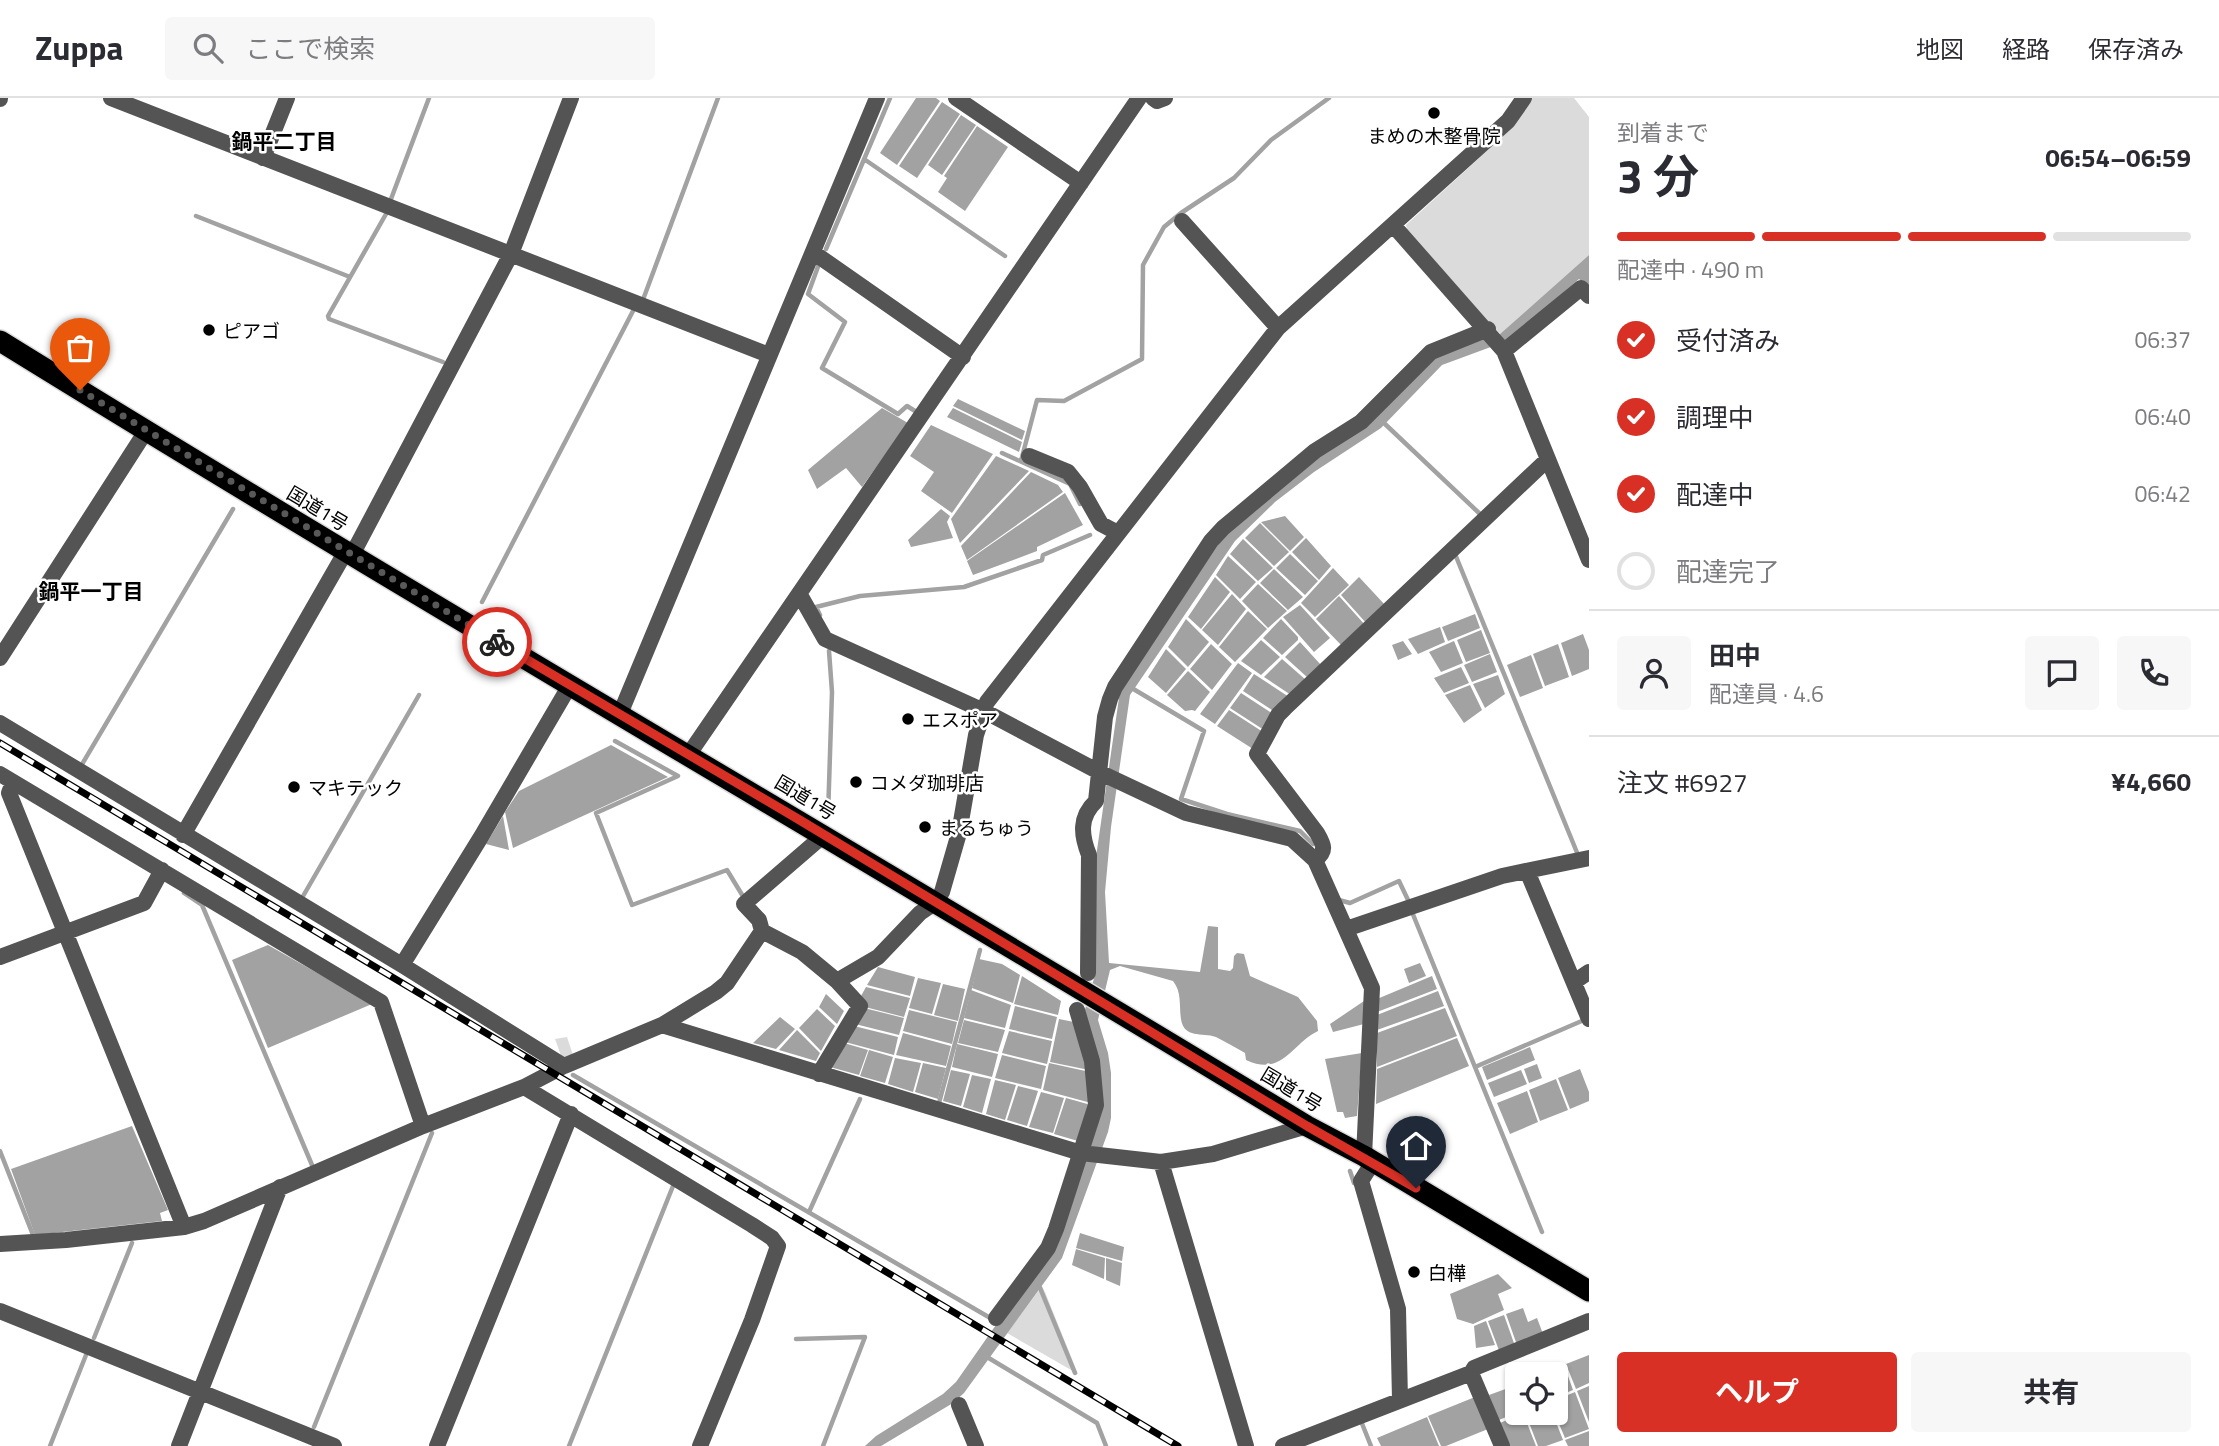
<!DOCTYPE html>
<html lang="ja">
<meta charset="utf-8">
<style>
body{margin:0;font-family:"Titillium Web","Noto Sans JP",sans-serif;background:#f7f7f7;color:#2b2b33;height:100vh;display:flex;flex-direction:column;font-size:26px;white-space:nowrap}
*{box-sizing:border-box;margin:0}
p{font-size:23px;color:#7c7c81}
.icon{flex:none;width:38px;height:38px;fill:none;stroke:currentColor;stroke-width:2;stroke-linecap:round;stroke-linejoin:round}
.map{position:relative;flex:1;overflow:hidden}
.panel{display:flex;flex-direction:column;background:#fff;width:630px}
.panel>*{flex:none}
.tools{position:absolute;left:1505px;top:1264px;display:grid;gap:14px}
.tools a{display:grid;place-items:center;width:63px;height:63px;border-radius:7px;background:#fff;box-shadow:0 2px 5px #0004;font-size:35px}
.pin{position:absolute;display:grid;place-items:center;width:60px;height:60px;color:#fff;margin:-72px -30px;border-radius:50% 50% 50% 0;rotate:-45deg;box-shadow:0 0 7px #0007}
.pin .icon{rotate:45deg}
.courier{position:absolute;display:grid;place-items:center;width:70px;height:70px;margin:-35px;border:5px solid #d93025;border-radius:50%;background:#fff;color:#222;box-shadow:0 2px 9px #0007}
.head em{font-style:normal;font-weight:700}
.head div{display:flex;flex-direction:column-reverse}
.head{display:flex;align-items:center;justify-content:space-between;height:119px;padding:0 28px}
h1{font-size:46px;font-weight:700;line-height:52px}
.bar{display:grid;grid-template-columns:repeat(4,1fr);gap:10px 7px;align-content:center;height:84px;padding:0 28px}
.bar i{height:9px;border-radius:5px;background:#e1e1e2}
.bar .current{background:#d93025}
.bar p{grid-column:span 4}
.line{display:flex;align-items:center;gap:18px;padding:0 28px;border-top:2px solid #e1e1e2}
.line div{flex:1}
.round{display:grid;place-items:center;flex:none;width:74px;height:74px;border-radius:7px;background:#f7f7f7}
ol{padding:0 28px;list-style:none}
li{display:flex;align-items:center;gap:21px;height:77px}
li p{margin-inline-start:auto}
li .icon{padding:7px;border-radius:50%;background:#d93025;color:#fff;stroke-width:4}
li:last-child{color:#7c7c81}
li i{width:38px;height:38px;border:4px solid #e1e1e2;border-radius:50%}
.primary-button{display:flex;gap:14px;margin-top:auto;padding:14px 28px}
.primary-button a{flex:1;height:80px;border-radius:7px;background:#d93025;color:#fff;font-size:28px;font-weight:700;line-height:80px;text-align:center}
.primary-button a+a{background:#f7f7f7;color:#2b2b33}
header{display:flex;align-items:center;gap:42px;box-sizing:border-box;height:98px;padding:0 35px;background:#fff;border-bottom:2px solid #e1e1e2}
header strong{font-size:33px}
nav{display:flex;gap:38px;margin-inline-start:auto;font-size:24px}
.search{width:490px;height:63px;background:#f7f7f7;display:flex;align-items:center;gap:18px;box-sizing:border-box;padding:0 24px;border-radius:7px;color:#7c7c81;font-size:26px}
main{display:flex;flex:1;min-height:0}
.map>svg:first-child{display:block}
.green{fill:#dbdbdb}
.water{fill:#a2a2a2}
.lines{fill:none;stroke-linecap:round;stroke-linejoin:round}
.stream{stroke:#a2a2a2;stroke-width:4.5}
.highway-casing{stroke:#dbdbdb;stroke-width:24}
.minor{stroke:#545454;stroke-width:16}
.highway{stroke:#000;stroke-width:21}
.rail-casing{stroke:#000;stroke-width:7}
.rail{stroke:#fff;stroke-width:4.5;stroke-dasharray:13;stroke-linecap:butt}
.done{stroke:#595959;stroke-width:7;stroke-dasharray:0 12.6}
.route{stroke:#d93025;stroke-width:9}
.poi-dot{fill:#000;stroke:#fff;stroke-width:2.5}
.labels{text-anchor:middle;dominant-baseline:central;stroke-width:5;stroke-linejoin:round;paint-order:stroke}
.poi-label{font-size:19px;fill:#000;stroke:#fff;text-anchor:start}
.street-label{font-size:19px;fill:#000;stroke:#fff}
.neighbourhood-label{font-size:21px;font-weight:bold;fill:#000;stroke:#fff}
</style>
<header>
<strong>Zuppa</strong>
<div class="search"><svg class="icon" aria-label="search" viewBox="0 0 24 24"><circle cx="10" cy="10" r="6"/><path d="M15 15l6 6"/></svg>ここで検索</div>
<nav><a>地図</a><a>経路</a><a>保存済み</a></nav>
</header>
<main>
<div class="map">
<svg width="1589" height="1348" viewBox="0 0 1589 1348">
<rect width="100%" height="100%" fill="#fff"/>
<path class="green" d="M 1532,0 L 1574,0 L 1589,19 L 1589,157 L 1500,236 L 1407,132 L 1406,127 L 1512,30 Z
M 567,939 L 574,960 L 563,963 L 555,941 Z
M 1042,1188 L 1045,1194 L 1078,1276 L 1007,1235 Z"/>
<path class="water" d="M 916,0 L 936,0 L 940,3 L 897,67 L 880,55 Z
M 942,4 L 960,16 L 917,80 L 899,68 Z
M 961,17 L 976,27 L 942,77 L 928,67 Z
M 977,28 L 1008,49 L 965,113 L 938,94 L 947,80 L 944,78 Z
M 1589,157 L 1589,190 L 1579,181 L 1507,243 L 1442,267 L 1381,330 L 1314,374 L 1275,404 L 1235,443 L 1130,597 L 1111,729 L 1105,794 L 1109,865 L 1200,874 L 1208,828 L 1218,829 L 1218,871 L 1230,873 L 1233,870 L 1234,858 L 1237,855 L 1244,856 L 1250,878 L 1298,899 L 1317,923 L 1318,933 C 1291,946 1283,979 1246,962 L 1245,955 C 1236,950 1226,944 1216,939 C 1202,934 1184,941 1181,921 C 1179,908 1182,894 1173,883 L 1120,868 L 1110,872 L 1098,922 L 1108,955 L 1111,975 L 1111,1020 L 1108,1034 L 1062,1160 L 964,1295 L 953,1305 L 881,1348 L 865,1348 L 876,1338 L 943,1296 L 956,1284 L 998,1224 L 1038,1174 L 1097,1029 L 1084,915 L 1095,877 L 1095,766 L 1120,593 L 1226,435 L 1435,259 L 1461,248 L 1500,236 Z
M 958,301 L 1025,333 L 1022,342 L 953,308 Z
M 882,310 L 908,325 L 862,389 L 846,370 L 817,391 L 808,372 Z
M 953,310 L 1022,344 L 1019,354 L 947,319 Z
M 931,327 L 993,356 L 952,415 L 921,393 L 934,374 L 910,358 Z
M 996,358 L 1029,373 L 960,445 L 951,421 Z
M 1031,374 L 1058,387 L 1063,394 L 967,462 L 961,448 Z
M 1065,395 L 1083,427 L 1037,449 L 1037,453 L 973,477 L 967,463 Z
M 941,411 L 950,418 L 947,424 L 953,440 L 911,449 L 908,442 Z
M 1285,418 L 1304,439 L 1290,453 L 1261,424 Z
M 1260,425 L 1289,454 L 1274,468 L 1245,440 Z
M 1306,440 L 1331,468 L 1319,482 L 1292,454 Z
M 1243,441 L 1273,470 L 1258,483 L 1230,456 Z
M 1290,456 L 1318,483 L 1305,497 L 1276,470 Z
M 1228,458 L 1256,484 L 1240,501 L 1216,477 Z
M 1333,470 L 1349,487 L 1315,519 L 1301,505 Z
M 1274,471 L 1303,499 L 1288,512 L 1260,485 Z
M 1215,479 L 1230,494 L 1201,531 L 1188,519 Z
M 1359,479 L 1386,508 L 1367,526 L 1341,497 Z
M 1258,486 L 1287,513 L 1268,530 L 1242,503 Z
M 1232,496 L 1246,511 L 1218,547 L 1202,532 Z
M 1339,498 L 1366,528 L 1343,549 L 1316,521 Z
M 1300,507 L 1330,540 L 1314,554 L 1283,519 Z
M 1248,513 L 1267,531 L 1235,564 L 1219,549 Z
M 1475,516 L 1480,530 L 1448,543 L 1442,529 Z
M 1186,521 L 1209,544 L 1188,569 L 1168,549 Z
M 1281,521 L 1298,539 L 1298,542 L 1282,557 L 1263,540 Z
M 1440,529 L 1445,544 L 1418,556 L 1408,541 Z
M 1481,532 L 1490,555 L 1466,564 L 1457,542 Z
M 1583,536 L 1589,552 L 1589,571 L 1572,578 L 1561,545 Z
M 1261,542 L 1280,559 L 1261,577 L 1241,563 Z
M 1403,543 L 1412,556 L 1398,562 L 1392,547 Z
M 1454,543 L 1463,565 L 1441,574 L 1429,554 Z
M 1300,544 L 1321,567 L 1308,580 L 1285,559 Z
M 1211,546 L 1232,566 L 1212,592 L 1190,571 Z
M 1558,546 L 1569,579 L 1545,588 L 1533,556 Z
M 1166,551 L 1186,571 L 1166,595 L 1148,579 Z
M 1490,556 L 1497,574 L 1472,584 L 1464,567 Z
M 1531,557 L 1543,590 L 1520,599 L 1507,567 Z
M 1282,561 L 1306,582 L 1291,597 L 1264,579 Z
M 1238,565 L 1252,575 L 1215,626 L 1200,616 Z
M 1461,569 L 1469,585 L 1444,595 L 1434,580 Z
M 1188,573 L 1210,594 L 1195,613 L 1192,612 L 1185,613 L 1167,597 Z
M 1254,576 L 1289,599 L 1275,614 L 1243,593 Z
M 1498,577 L 1505,596 L 1485,610 L 1473,586 Z
M 1470,587 L 1482,612 L 1464,625 L 1445,597 Z
M 1241,595 L 1273,616 L 1264,632 L 1230,610 Z
M 1229,612 L 1263,634 L 1253,651 L 1217,628 Z
M 611,647 L 668,679 L 513,750 L 505,714 L 519,693 Z
M 503,718 L 509,752 L 486,746 Z
M 268,847 L 372,906 L 268,950 L 232,862 Z
M 979,861 L 1002,866 L 1020,877 L 1013,905 L 972,890 Z
M 1420,865 L 1426,878 L 1409,885 L 1404,871 Z
M 878,869 L 915,879 L 910,898 L 867,887 Z
M 1022,878 L 1061,903 L 1058,917 L 1014,906 Z
M 1432,878 L 1437,891 L 1377,914 L 1377,901 Z
M 918,880 L 941,885 L 932,916 L 909,910 Z
M 943,886 L 965,891 L 958,923 L 934,917 Z
M 866,889 L 910,900 L 904,919 L 865,909 L 861,898 Z
M 971,892 L 1011,907 L 1005,930 L 964,920 Z
M 1438,893 L 1444,908 L 1377,932 L 1377,917 Z
M 826,896 L 844,913 L 837,926 L 819,909 Z
M 1364,903 L 1364,926 L 1333,934 L 1330,926 Z
M 1015,908 L 1057,919 L 1052,941 L 1009,931 Z
M 864,910 L 904,920 L 899,937 L 855,926 Z
M 1445,910 L 1457,938 L 1377,969 L 1377,935 Z
M 817,911 L 835,928 L 821,953 L 799,930 Z
M 909,912 L 957,924 L 952,946 L 903,933 Z
M 780,919 L 795,931 L 776,951 L 753,945 Z
M 1059,921 L 1074,924 L 1089,972 L 1050,964 Z
M 964,922 L 1005,932 L 998,954 L 958,945 Z
M 854,928 L 898,939 L 894,957 L 845,944 Z
M 797,932 L 820,955 L 816,963 L 779,952 Z
M 1009,933 L 1052,943 L 1047,966 L 1002,955 Z
M 903,935 L 951,948 L 946,968 L 896,957 Z
M 1457,940 L 1469,968 L 1376,1006 L 1377,971 Z
M 844,945 L 868,952 L 859,977 L 830,969 Z
M 957,946 L 998,956 L 992,979 L 952,969 Z
M 1530,949 L 1535,962 L 1487,982 L 1482,969 Z
M 869,952 L 893,959 L 885,985 L 860,978 Z
M 1362,955 L 1357,1018 L 1345,1020 L 1343,1014 L 1337,1014 L 1325,961 Z
M 1002,957 L 1046,968 L 1041,991 L 995,980 Z
M 895,960 L 921,965 L 913,994 L 888,986 Z
M 923,965 L 946,970 L 938,1001 L 915,994 Z
M 1049,965 L 1090,974 L 1091,1005 L 1043,992 Z
M 1537,966 L 1542,980 L 1529,985 L 1524,971 Z
M 1580,971 L 1589,994 L 1589,1003 L 1570,1011 L 1558,980 Z
M 951,972 L 970,976 L 961,1008 L 943,1003 Z
M 1521,972 L 1527,986 L 1494,999 L 1488,985 Z
M 972,977 L 991,981 L 982,1015 L 963,1009 Z
M 1556,981 L 1568,1012 L 1540,1023 L 1529,992 Z
M 995,982 L 1016,987 L 1005,1022 L 986,1016 Z
M 1018,988 L 1038,993 L 1027,1028 L 1007,1022 Z
M 1527,993 L 1538,1024 L 1510,1036 L 1497,1005 Z
M 1041,994 L 1064,1000 L 1053,1035 L 1029,1029 Z
M 1066,1000 L 1091,1007 L 1078,1043 L 1054,1036 Z
M 132,1028 L 168,1112 L 160,1115 L 162,1123 L 35,1137 L 11,1071 Z
M 1080,1135 L 1124,1149 L 1122,1163 L 1076,1150 Z
M 1076,1151 L 1105,1160 L 1104,1181 L 1072,1167 Z
M 1106,1160 L 1122,1165 L 1120,1188 L 1106,1182 Z
M 1498,1176 L 1512,1190 L 1498,1196 L 1504,1212 L 1473,1226 L 1457,1221 L 1450,1196 Z
M 1523,1210 L 1528,1224 L 1537,1220 L 1543,1236 L 1517,1247 L 1506,1216 Z
M 1504,1217 L 1515,1248 L 1500,1255 L 1488,1223 Z
M 1486,1223 L 1495,1247 L 1476,1250 L 1474,1228 Z
M 1589,1257 L 1589,1285 L 1576,1291 L 1566,1266 Z
M 1564,1267 L 1573,1292 L 1556,1299 L 1556,1276 L 1543,1276 Z
M 1589,1288 L 1589,1324 L 1577,1293 Z
M 1511,1289 L 1518,1314 L 1499,1322 L 1489,1297 Z
M 1575,1294 L 1589,1331 L 1565,1340 L 1554,1314 L 1556,1314 L 1556,1302 Z
M 1475,1299 L 1488,1331 L 1446,1348 L 1441,1348 L 1428,1318 Z
M 1525,1314 L 1552,1314 L 1563,1342 L 1546,1348 L 1538,1348 Z
M 1523,1315 L 1536,1348 L 1510,1348 L 1500,1325 Z
M 1427,1319 L 1439,1348 L 1381,1348 L 1377,1340 Z
M 1589,1333 L 1589,1348 L 1568,1348 L 1565,1342 Z"/>
<g class="lines">
<path class="stream" d="M 864,61 L 1005,158
M 391,101 L 429,0
M 386,116 L 328,218 L 329,221 L 443,264
M 196,118 L 350,179
M 826,151 L 890,0
M 819,166 L 808,196 L 845,224 L 822,270 L 898,316 L 907,308 L 915,313
M 644,199 L 718,0
M 1385,326 L 1479,415
M 1002,355 L 1070,386 L 1080,406
M 1021,363 L 1037,302 L 1064,303 L 1142,261 L 1143,167 L 1164,129 L 1181,115 L 1234,80 L 1271,42 L 1329,0
M 1455,456 L 1578,757
M 482,504 L 633,213
M 820,517 L 816,509 L 860,498 L 964,489 L 1042,462 L 1043,457 L 1090,437
M 1130,589 L 1204,633 L 1181,701 L 1227,716 L 1300,733 L 1313,746
M 615,643 L 678,678 L 596,715 L 632,807 L 727,772 L 744,800
M 81,668 L 233,411
M 828,718 L 832,594 L 829,553
M 184,795 L 202,807 L 312,1067
M 302,800 L 419,597
M 1339,802 L 1350,805 L 1399,783 L 1408,802
M 1412,814 L 1542,1134
M 1475,969 L 1584,922
M 573,977 L 992,1221
M 939,1005 L 980,852
M 0,1053 L 33,1137
M 1350,1073 L 1354,1085
M 809,1114 L 860,1001
M 1038,1185 L 1075,1275
M 94,1240 L 132,1145
M 796,1241 L 865,1239 L 823,1348
M 987,1259 L 1097,1325 L 1106,1348
M 1361,1323 L 1371,1348
M 314,1329 L 432,1035
M 50,1348 L 86,1257
M 569,1348 L 673,1088"/>
<g class="highway-casing">
<path id="highway" d="M 0,243 C 432,510 873,764 1307,1028 L 1364,1058 L 1589,1193"/>
</g>
<path class="minor" d="M 111,0 L 769,257
M 956,0 L 1081,85
M 1153,0 L 1157,3 L 1165,0
M 0,1 L 0,0
M 263,60 L 287,0
M 1182,123 L 1278,230
M 1393,127 L 1504,253 L 1589,462
M 814,155 L 963,259
M 1504,253 L 1581,190 L 1589,198
M 1029,358 L 1068,374 L 1080,389 L 1101,426 L 1118,435
M 352,457 L 511,156 L 571,0
M 800,497 L 825,541 L 984,613 L 1101,675 L 1186,715 L 1292,741 L 1315,762 L 1372,890 L 1364,1058
M 0,560 L 146,333
M 620,616 L 877,0
M 0,625 L 402,867 L 564,968
M 689,656 L 1139,0
M 0,676 L 381,904 L 423,1028
M 13,684 L 9,695 L 184,1129
M 183,737 L 346,453
M 1315,762 C 1327,753 1324,747 1317,735 L 1257,656 L 1278,617 L 1285,610 L 1548,361
M 1527,773 L 1589,921
M 1346,831 L 1502,778 L 1589,760
M 762,833 L 759,822 L 744,806 L 824,737
M 0,859 L 144,805 L 162,772
M 402,867 L 481,739 L 570,587
M 1088,875 L 1089,757 C 1081,737 1079,719 1096,703 L 1105,619 L 1110,601 L 1115,589 L 1211,443 L 1223,430 L 1315,353 L 1361,324 L 1431,254 L 1488,231
M 1574,884 L 1589,874
M 662,927 L 1081,1055 L 1161,1064 L 1213,1056 L 1307,1028
M 819,976 L 860,908 L 837,883
M 524,989 L 752,1127 L 772,1140 L 778,1148 L 752,1222 L 700,1348
M 1161,1064 L 1246,1348
M 1373,1064 L 1361,1083 L 1398,1211 L 1400,1302
M 0,1146 L 66,1142 L 184,1129 L 204,1123 L 423,1028 L 524,989 L 564,968 L 662,927 L 716,894 L 727,885 L 762,833 L 802,854 L 837,883 L 878,859 L 920,815 L 936,804 L 942,794 L 959,735 L 976,637 L 987,604 L 1278,230 L 1508,23 L 1524,0
M 0,1213 L 334,1348
M 996,1220 L 1048,1150 L 1056,1131 L 1096,1007 L 1092,963 L 1077,912
M 1471,1275 L 1502,1348
M 959,1307 L 976,1348
M 179,1348 L 280,1089
M 437,1348 L 571,1016
M 1283,1348 L 1471,1275 L 1474,1270 L 1589,1223"/>
<use href="#highway" class="highway"/>
<g class="rail-casing">
<path id="rail" d="M 0,645 L 1178,1348"/>
</g>
<use href="#rail" class="rail"/>
</g>
<g class="lines">
<path class="done" d="M 80,292 L 497,544"/>
<path class="route" d="M 497,544 L 798,721 L 1307,1028 L 1416,1090"/>
</g>
<g class="poi-dot">
<circle cx="1434" cy="15" r="7"/>
<circle cx="209" cy="232" r="7"/>
<circle cx="908" cy="621" r="7"/>
<circle cx="856" cy="684" r="7"/>
<circle cx="294" cy="689" r="7"/>
<circle cx="925" cy="729" r="7"/>
<circle cx="1414" cy="1174" r="7"/>
</g>
<g class="labels">
<g class="poi-label">
<text x="1434" y="37" text-anchor="middle">まめの木整骨院</text>
<text x="223" y="232">ピアゴ</text>
<text x="922" y="621">エスポア</text>
<text x="870" y="684">コメダ珈琲店</text>
<text x="308" y="689">マキテック</text>
<text x="939" y="729">まるちゅう</text>
<text x="1428" y="1174">白樺</text>
</g>
<g class="street-label">
<text transform="translate(318 410) rotate(31)">国道1号</text>
<text transform="translate(806 699) rotate(31)">国道1号</text>
<text transform="translate(1292 991) rotate(31)">国道1号</text>
</g>
<g class="neighbourhood-label">
<text x="284" y="43">鍋平二丁目</text>
<text x="91" y="493">鍋平一丁目</text>
</g>
</g>
</svg>
<div class="tools">
<a><svg class="icon" aria-label="locate" viewBox="0 0 24 24"><circle cx="12" cy="12" r="6"/><path d="M12 2v4M12 18v4M2 12h4M18 12h4"/></svg></a>
</div>
<div class="pin" style="left:80px;top:292px;background:#ea580c"><svg class="icon" aria-label="bag" viewBox="0 0 24 24"><path d="M5 8h14l-1 12H6zM9 8a3 3 0 0 1 6 0"/></svg></div>
<div class="pin" style="left:1416px;top:1090px;background:#1f2937"><svg class="icon" aria-label="home" viewBox="0 0 24 24"><path d="M3 11l9-7 9 7M6 9v11h12V9"/></svg></div>
<div class="courier" style="left:497px;top:544px"><svg class="icon" aria-label="bike" viewBox="0 0 24 24"><circle cx="6" cy="16" r="4"/><circle cx="18" cy="16" r="4"/><path d="M6 16l4-8h5l3 8M10 8l3 8H6M13 5h3"/></svg></div>
</div>
<section class="panel">
<div class="head"><div><h1>3 分</h1><p>到着まで</p></div><em>06:54–06:59</em></div>
<div class="bar"><i class="current"></i><i class="current"></i><i class="current"></i><i></i><p>配達中 · 490 m</p></div>
<ol>
<li><svg class="icon" aria-label="check" viewBox="0 0 24 24"><path d="M5 12l5 5 9-10"/></svg>受付済み<p>06:37</p></li>
<li><svg class="icon" aria-label="check" viewBox="0 0 24 24"><path d="M5 12l5 5 9-10"/></svg>調理中<p>06:40</p></li>
<li><svg class="icon" aria-label="check" viewBox="0 0 24 24"><path d="M5 12l5 5 9-10"/></svg>配達中<p>06:42</p></li>
<li><i></i>配達完了</li>
</ol>
<div class="line" style="height:126px"><a class="round"><svg class="icon" aria-label="person" viewBox="0 0 24 24"><circle cx="12" cy="8" r="4"/><path d="M4 21q1-7 8-7t8 7"/></svg></a><div><b>田中</b><p>配達員 · 4.6</p></div><a class="round"><svg class="icon" aria-label="chat" viewBox="0 0 24 24"><path d="M4 5h16v11H9l-5 4z"/></svg></a><a class="round"><svg class="icon" aria-label="phone" viewBox="0 0 24 24"><path d="M5 4h4l2 5-3 2q2 4 5 5l2-3 5 2v4C11 20 4 13 5 4z"/></svg></a></div>
<div class="line" style="height:91px"><div>注文 #6927</div><b>¥4,660</b></div>
<div class="primary-button"><a>ヘルプ</a><a>共有</a></div>
</section>
</main>
